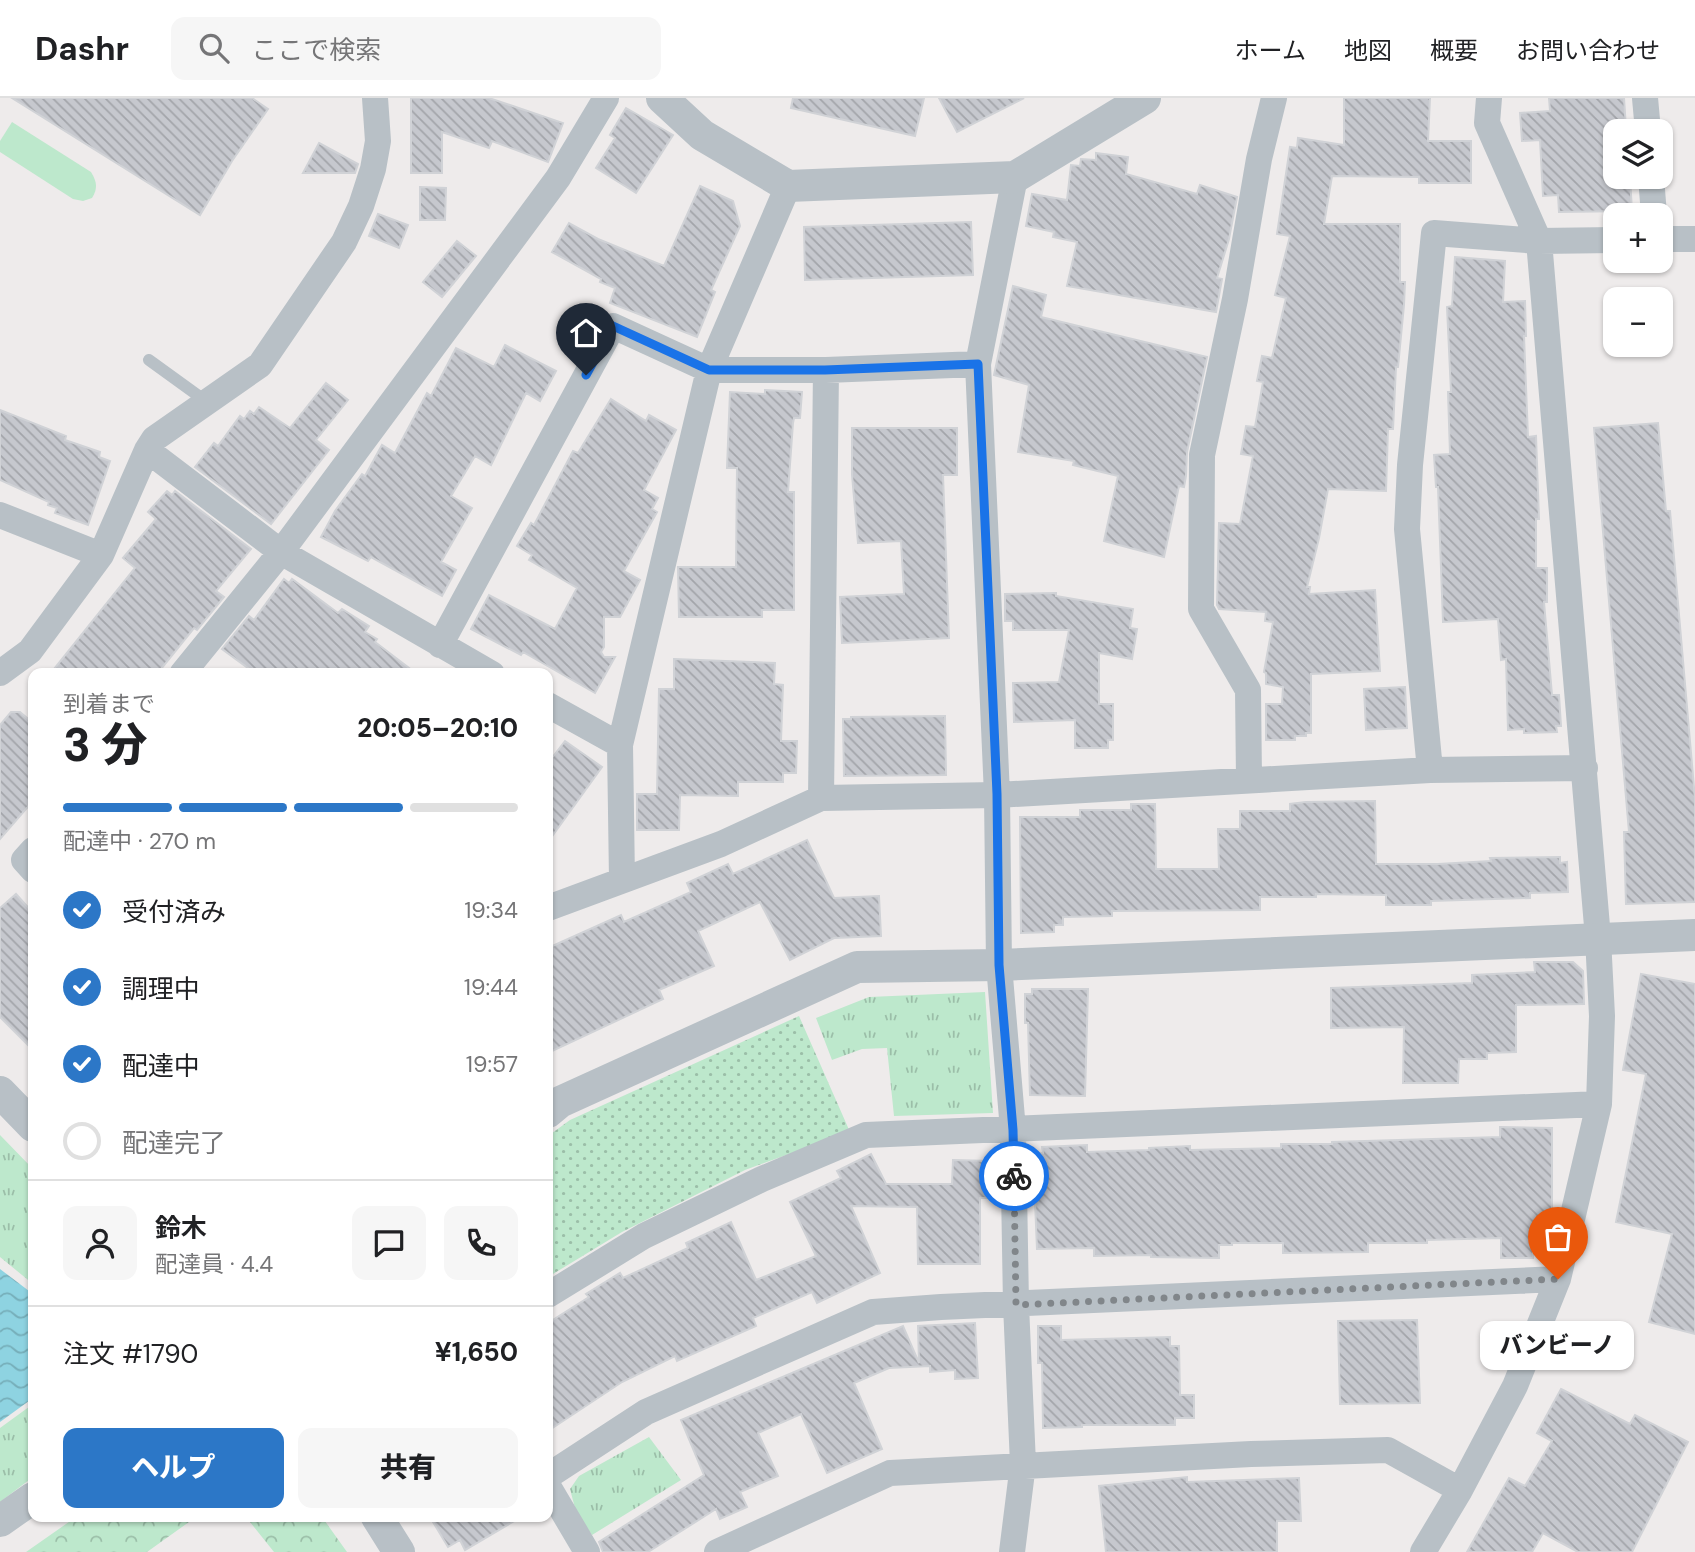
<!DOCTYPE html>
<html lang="ja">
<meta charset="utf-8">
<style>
body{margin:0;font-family:"DM Sans","Noto Sans JP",sans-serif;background:#f6f6f6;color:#202124;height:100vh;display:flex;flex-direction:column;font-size:26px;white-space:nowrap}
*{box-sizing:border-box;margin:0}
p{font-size:23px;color:#757577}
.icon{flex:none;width:38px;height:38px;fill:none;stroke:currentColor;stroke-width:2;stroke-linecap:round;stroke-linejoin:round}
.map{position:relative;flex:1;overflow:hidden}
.details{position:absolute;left:28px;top:570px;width:525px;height:854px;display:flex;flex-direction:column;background:#fff;border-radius:14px;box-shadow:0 2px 5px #0004}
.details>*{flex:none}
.tools{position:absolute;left:1603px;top:21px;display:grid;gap:14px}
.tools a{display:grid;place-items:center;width:70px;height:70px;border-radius:14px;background:#fff;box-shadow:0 2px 5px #0004;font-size:35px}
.pin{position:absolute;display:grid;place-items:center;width:60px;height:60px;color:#fff;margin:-72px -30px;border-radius:50% 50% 50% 0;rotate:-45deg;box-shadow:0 0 7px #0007}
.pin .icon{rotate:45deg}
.courier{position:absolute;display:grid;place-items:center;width:70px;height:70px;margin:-35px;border:5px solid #1a73e8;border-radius:50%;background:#fff;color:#222;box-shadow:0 2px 9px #0007}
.bubble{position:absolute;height:49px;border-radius:14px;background:#fff;box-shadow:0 2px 5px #0004;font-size:23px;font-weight:800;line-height:49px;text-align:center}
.head em{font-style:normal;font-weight:800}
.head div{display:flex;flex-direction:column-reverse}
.head{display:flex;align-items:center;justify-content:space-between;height:119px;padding:0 35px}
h1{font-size:46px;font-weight:800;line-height:52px}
.bar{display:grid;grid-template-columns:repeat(4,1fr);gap:10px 7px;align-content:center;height:84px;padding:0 35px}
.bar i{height:9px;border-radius:5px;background:#e0e0e0}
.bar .selected{background:#2c77c7}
.bar p{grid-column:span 4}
.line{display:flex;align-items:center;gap:18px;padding:0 35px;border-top:2px solid #e0e0e0}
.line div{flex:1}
.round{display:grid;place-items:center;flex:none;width:74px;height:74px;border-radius:14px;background:#f6f6f6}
ol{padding:0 35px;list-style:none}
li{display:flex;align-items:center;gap:21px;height:77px}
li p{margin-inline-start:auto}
li .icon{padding:7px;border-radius:50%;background:#2c77c7;color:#fff;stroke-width:4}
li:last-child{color:#757577}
li i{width:38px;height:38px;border:4px solid #e0e0e0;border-radius:50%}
.action{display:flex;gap:14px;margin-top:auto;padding:14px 35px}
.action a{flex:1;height:80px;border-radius:14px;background:#2c77c7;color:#fff;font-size:28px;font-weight:800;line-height:80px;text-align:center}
.action a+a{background:#f6f6f6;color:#202124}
header{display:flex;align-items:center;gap:42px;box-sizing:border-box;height:98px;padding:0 35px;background:#fff;border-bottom:2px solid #e0e0e0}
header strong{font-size:33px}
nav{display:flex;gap:38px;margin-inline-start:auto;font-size:24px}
.search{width:490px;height:63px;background:#f6f6f6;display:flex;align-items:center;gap:18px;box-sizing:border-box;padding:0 24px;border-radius:14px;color:#757577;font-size:26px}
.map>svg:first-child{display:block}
.grass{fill:url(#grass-tufts)}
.forest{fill:url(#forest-crowns)}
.park{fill:url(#park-dots)}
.garden{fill:#bde8cc}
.water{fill:url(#water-waves)}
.building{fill:url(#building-back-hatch);stroke:#d0d2d6;stroke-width:2}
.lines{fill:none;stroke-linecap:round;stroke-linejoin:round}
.service{stroke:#b8c0c6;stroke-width:12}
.minor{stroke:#b8c0c6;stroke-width:26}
.tertiary{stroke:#b8c0c6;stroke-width:32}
.done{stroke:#81868a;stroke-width:7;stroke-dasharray:0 12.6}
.route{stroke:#1a73e8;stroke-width:9}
</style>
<header>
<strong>Dashr</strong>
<div class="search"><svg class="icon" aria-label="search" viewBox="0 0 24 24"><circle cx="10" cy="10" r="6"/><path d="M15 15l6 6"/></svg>ここで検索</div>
<nav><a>ホーム</a><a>地図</a><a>概要</a><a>お問い合わせ</a></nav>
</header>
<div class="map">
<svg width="1695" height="1454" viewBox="0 0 1695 1454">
<defs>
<pattern id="grass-tufts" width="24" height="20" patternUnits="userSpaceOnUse" patternTransform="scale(1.75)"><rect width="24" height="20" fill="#bde8cc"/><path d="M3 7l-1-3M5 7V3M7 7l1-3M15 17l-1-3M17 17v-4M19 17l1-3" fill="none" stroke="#9bbea8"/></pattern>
<pattern id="forest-crowns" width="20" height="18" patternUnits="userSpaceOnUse" patternTransform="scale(1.75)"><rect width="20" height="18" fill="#bde8cc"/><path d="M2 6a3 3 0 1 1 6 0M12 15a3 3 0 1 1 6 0" fill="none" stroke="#9bbea8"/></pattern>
<pattern id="park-dots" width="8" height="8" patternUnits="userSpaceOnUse" patternTransform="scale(1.75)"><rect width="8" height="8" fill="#bde8cc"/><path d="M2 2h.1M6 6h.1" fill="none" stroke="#9bbea8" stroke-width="1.8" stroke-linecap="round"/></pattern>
<pattern id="water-waves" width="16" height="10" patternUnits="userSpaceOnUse" patternTransform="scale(1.75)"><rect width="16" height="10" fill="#8ed3e1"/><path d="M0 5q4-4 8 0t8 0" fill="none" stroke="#76aeb9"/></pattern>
<pattern id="building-back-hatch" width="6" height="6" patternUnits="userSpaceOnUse" patternTransform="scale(1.75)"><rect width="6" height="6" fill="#c6c8ce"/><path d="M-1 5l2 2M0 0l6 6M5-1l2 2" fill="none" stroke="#a3a5aa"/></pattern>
</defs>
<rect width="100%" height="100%" fill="#eeebeb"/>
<path class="grass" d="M 985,894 L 993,1015 L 894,1018 L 887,950 L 862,951 L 832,962 L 816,920 L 869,899 Z
M 0,1037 L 33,1071 L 33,1186 L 0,1159 Z
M 33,1306 L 33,1379 L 0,1404 L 0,1330 Z
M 649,1339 L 681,1382 L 592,1437 L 576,1414 L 570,1391 L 579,1378 Z"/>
<path class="forest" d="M 76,1419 L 196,1419 L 147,1454 L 26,1454 Z
M 246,1419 L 322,1419 L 347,1454 L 274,1454 Z"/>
<path class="park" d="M 799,918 L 850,1034 L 745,1072 L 622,1134 L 548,1179 L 548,1038 L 570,1022 Z"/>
<path class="garden" d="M 12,24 L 91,74 C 97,84 98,90 92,100 L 83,103 L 73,101 L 0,54 L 0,43 Z"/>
<path class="water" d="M 0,1171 L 33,1196 L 33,1300 L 0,1324 Z"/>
<path class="building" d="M 12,0 L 252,0 L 268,11 L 232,63 L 200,117 Z
M 411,0 L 489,0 L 563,25 L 548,64 L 492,43 L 489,50 L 442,34 L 442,75 L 411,75 Z
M 793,0 L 924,0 L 915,38 L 791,10 Z
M 939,0 L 1024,0 L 957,34 Z
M 1344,0 L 1430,0 L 1428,43 L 1471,43 L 1471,85 L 1419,85 L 1419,79 L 1332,78 L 1324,126 L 1400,126 L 1400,184 L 1405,184 L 1404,207 L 1398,269 L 1396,269 L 1393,331 L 1388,331 L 1386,393 L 1328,391 L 1319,440 L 1307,489 L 1310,489 L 1309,496 L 1375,492 L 1380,573 L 1311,576 L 1311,635 L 1306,635 L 1306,638 L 1295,638 L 1295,642 L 1266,642 L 1266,606 L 1282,606 L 1283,589 L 1266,586 L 1266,575 L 1264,574 L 1273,524 L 1265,523 L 1266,514 L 1219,511 L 1217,507 L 1219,425 L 1240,426 L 1253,358 L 1241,356 L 1246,328 L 1255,329 L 1263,284 L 1257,283 L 1262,258 L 1272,260 L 1286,200 L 1275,197 L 1290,138 L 1277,136 L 1290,49 L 1297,50 L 1298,40 L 1344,47 Z
M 1549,0 L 1624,0 L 1626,30 L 1615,30 L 1615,79 L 1630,79 L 1632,113 L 1559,114 L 1558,97 L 1543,98 L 1540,42 L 1522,43 L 1520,15 L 1550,13 Z
M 626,10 L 673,37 L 636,95 L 596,70 L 615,40 L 610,37 Z
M 319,45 L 358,66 L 355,75 L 303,75 Z
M 1096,55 L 1128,59 L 1126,76 L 1197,96 L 1200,87 L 1237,99 L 1229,141 L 1217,180 L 1222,181 L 1216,214 L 1067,188 L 1077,144 L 1053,139 L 1054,134 L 1026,128 L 1032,96 L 1067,102 L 1071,67 L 1080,68 L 1081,61 L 1096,62 Z
M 700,88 L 733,103 L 740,128 L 711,192 L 715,194 L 697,239 L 610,205 L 615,190 L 600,184 L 601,181 L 552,154 L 569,125 L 598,141 L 664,168 Z
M 420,89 L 446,90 L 445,122 L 420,122 Z
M 378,116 L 408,127 L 399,150 L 369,138 Z
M 971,124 L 973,177 L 805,182 L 804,129 Z
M 457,143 L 476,158 L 442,199 L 423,184 Z
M 1455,159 L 1505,163 L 1503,204 L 1525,203 L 1526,238 L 1524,238 L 1528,339 L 1536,338 L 1539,421 L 1536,421 L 1536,470 L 1547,470 L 1547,504 L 1544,504 L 1552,597 L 1559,597 L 1561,628 L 1556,628 L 1557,634 L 1524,635 L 1524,631 L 1508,632 L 1506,561 L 1501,562 L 1498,521 L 1443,524 L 1438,389 L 1436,389 L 1434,357 L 1450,356 L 1448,294 L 1451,294 L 1447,209 L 1452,208 Z
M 1013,188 L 1046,197 L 1041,219 L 1207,259 L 1187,354 L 1186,378 L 1184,389 L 1179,388 L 1164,459 L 1104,443 L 1118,378 L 1073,367 L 1074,363 L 1018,354 L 1029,287 L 994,277 Z
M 505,247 L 556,273 L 540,303 L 526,295 L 491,367 L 475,358 L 451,398 L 472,410 L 441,464 L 456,472 L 442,498 L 371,459 L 368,463 L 321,439 L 335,413 L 362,376 L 365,378 L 382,347 L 395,355 L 427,295 L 431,298 L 456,250 L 494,269 Z
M 326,285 L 348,302 L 316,342 L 329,352 L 271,426 L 195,369 L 214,345 L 218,348 L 240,318 L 244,321 L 250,313 L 254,316 L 259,309 L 290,330 Z
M 765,292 L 802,294 L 800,320 L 794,320 L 793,325 L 788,394 L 794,394 L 794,512 L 762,512 L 762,519 L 679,519 L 678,469 L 736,469 L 737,370 L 727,370 L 730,294 L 765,296 Z
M 611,301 L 646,323 L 649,317 L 676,332 L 644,392 L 658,400 L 652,411 L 657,414 L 624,473 L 640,482 L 620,519 L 604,519 L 604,549 L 601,554 L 604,559 L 615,559 L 595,595 L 523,554 L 521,557 L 471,531 L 489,497 L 555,531 L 577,490 L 529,462 L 532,457 L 517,448 L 531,425 L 534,427 L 573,353 L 578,355 Z
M 0,312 L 66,338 L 65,342 L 100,354 L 99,359 L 110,363 L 88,427 L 55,415 L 57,410 L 48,407 L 49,404 L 0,382 Z
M 1658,325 L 1666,413 L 1670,413 L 1695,701 L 1695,804 L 1626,806 L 1624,734 L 1629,734 L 1594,330 Z
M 852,330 L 957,330 L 957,377 L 943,377 L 949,540 L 842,545 L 840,499 L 904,496 L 901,443 L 858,445 L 852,377 Z
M 167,393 L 172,397 L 175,393 L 251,451 L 216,493 L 224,499 L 197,532 L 194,530 L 157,576 L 50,576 L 135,470 L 123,460 L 156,421 L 148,414 Z
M 284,481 L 289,485 L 292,481 L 338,515 L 342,511 L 369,528 L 365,534 L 377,541 L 375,544 L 417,576 L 256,576 L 222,551 L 249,518 L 254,522 Z
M 1056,495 L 1056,498 L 1133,511 L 1130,530 L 1137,531 L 1132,561 L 1099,555 L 1099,606 L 1113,606 L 1113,642 L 1108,642 L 1108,650 L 1075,650 L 1075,622 L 1014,624 L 1013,585 L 1059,584 L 1069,532 L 1013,532 L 1013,523 L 1005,523 L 1005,496 Z
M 674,561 L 775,565 L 774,586 L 783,587 L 781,643 L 797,643 L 796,675 L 783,675 L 783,684 L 738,684 L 738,698 L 680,697 L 679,732 L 637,732 L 637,696 L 657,696 L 659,591 L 674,591 Z
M 1405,589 L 1407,630 L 1366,632 L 1364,591 Z
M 11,614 L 20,614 L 33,625 L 33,703 L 0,741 L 0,627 Z
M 945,618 L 946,677 L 844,678 L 843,621 L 851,621 L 851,619 Z
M 565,643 L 602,669 L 548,744 L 548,665 Z
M 1375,703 L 1376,766 L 1438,766 L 1491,763 L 1490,760 L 1560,759 L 1560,765 L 1567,764 L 1568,794 L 1530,795 L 1530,800 L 1431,803 L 1431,807 L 1386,807 L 1386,797 L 1316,796 L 1316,799 L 1260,799 L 1260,812 L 1112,813 L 1112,818 L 1063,819 L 1063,827 L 1054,827 L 1054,834 L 1021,835 L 1020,719 L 1080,719 L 1080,712 L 1131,712 L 1131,706 L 1155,706 L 1156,771 L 1219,771 L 1218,731 L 1240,731 L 1240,713 L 1290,713 L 1290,706 L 1306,704 Z
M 807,742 L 834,800 L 879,798 L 881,838 L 834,840 L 790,862 L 760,804 L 698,833 L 714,868 L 659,892 L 663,901 L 548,955 L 548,850 L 621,817 L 624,824 L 691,794 L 687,785 L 728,766 L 733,776 Z
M 16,796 L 33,815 L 33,952 L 0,919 L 0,810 Z
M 1534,864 L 1573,864 L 1583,873 L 1584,906 L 1516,907 L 1516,954 L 1487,955 L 1487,961 L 1459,961 L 1458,985 L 1403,985 L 1404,929 L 1331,930 L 1331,890 L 1472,885 L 1472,877 L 1535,874 Z
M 1641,876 L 1695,886 L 1695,1236 L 1649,1224 L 1672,1136 L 1616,1124 L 1646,976 L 1623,972 Z
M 1032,891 L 1088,891 L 1085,998 L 1030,997 L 1028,925 L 1025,925 L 1025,896 L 1032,896 Z
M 1500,1029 L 1552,1030 L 1552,1126 L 1533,1126 L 1533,1160 L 1501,1160 L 1501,1140 L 1427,1142 L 1427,1145 L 1368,1145 L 1368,1154 L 1283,1155 L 1283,1145 L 1232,1145 L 1232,1147 L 1219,1147 L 1219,1160 L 1151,1159 L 1151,1157 L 1094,1158 L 1094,1150 L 1037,1151 L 1033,1056 L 1043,1055 L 1042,1049 L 1087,1047 L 1087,1054 L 1149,1052 L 1149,1050 L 1190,1048 L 1190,1052 L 1281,1050 L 1281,1046 L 1332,1046 L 1332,1044 L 1500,1039 Z
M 871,1056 L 886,1086 L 952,1086 L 953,1062 L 991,1063 L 990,1100 L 980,1100 L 980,1166 L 918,1166 L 917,1109 L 851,1108 L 880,1175 L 817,1205 L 812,1194 L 753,1220 L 756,1228 L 677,1263 L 675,1258 L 622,1284 L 548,1333 L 548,1225 L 589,1199 L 586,1196 L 620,1175 L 623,1180 L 688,1150 L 686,1145 L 731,1124 L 756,1182 L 816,1158 L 790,1104 L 841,1080 L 837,1073 Z
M 1417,1222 L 1420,1305 L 1340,1306 L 1338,1223 Z
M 975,1225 L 978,1280 L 955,1281 L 955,1272 L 930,1274 L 930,1268 L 889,1270 L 854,1285 L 882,1351 L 827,1375 L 801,1316 L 758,1335 L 778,1378 L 740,1394 L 747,1409 L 720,1421 L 716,1411 L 648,1454 L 603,1454 L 599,1444 L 704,1377 L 681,1322 L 903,1228 L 919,1265 L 918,1228 Z
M 1038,1228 L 1061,1228 L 1061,1242 L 1170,1239 L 1170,1248 L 1179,1248 L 1180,1297 L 1194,1297 L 1194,1320 L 1175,1320 L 1175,1327 L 1082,1327 L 1082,1329 L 1043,1330 L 1042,1265 L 1038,1265 Z
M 1561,1291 L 1630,1326 L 1635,1317 L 1688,1344 L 1632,1454 L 1578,1454 L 1543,1435 L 1532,1454 L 1467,1454 L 1509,1380 L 1525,1388 L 1552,1343 L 1537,1335 Z
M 1187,1379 L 1187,1384 L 1299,1380 L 1301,1423 L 1277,1423 L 1277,1454 L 1106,1454 L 1099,1388 Z
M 430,1419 L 521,1419 L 465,1452 L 460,1442 L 448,1449 Z"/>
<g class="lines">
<path class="service" d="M 149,262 L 207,304"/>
<path class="minor" d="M 1645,0 L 1648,33
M 1651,79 L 1654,117
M 1661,141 L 1695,141
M 147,352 L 281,454 L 492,576
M 0,417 L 101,457
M 440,547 L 613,228 L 709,272 L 826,272 L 978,266
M 0,575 L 30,553 L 101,457 L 147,352 L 154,341 L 260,267 L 344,144 L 361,108 L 373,71 L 378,43 L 375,0
M 182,576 L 281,454 L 558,80 L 606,0
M 548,607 L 620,647
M 1430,672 L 1407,431 L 1410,367 L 1434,135 L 1539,143 L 1615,142
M 1249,681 L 1248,592 L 1201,511 L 1202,357 L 1235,201 L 1259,61 L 1274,0
M 821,700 L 826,272
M 33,752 L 24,762 L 33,772
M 622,782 L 620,647 L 709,272 L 788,88
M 548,810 L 721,746 L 821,700 L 997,697 L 1430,672 L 1585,670
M 548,1197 L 644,1138 L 762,1081 L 866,1037 L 1599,1006
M 548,1378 L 646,1314 L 873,1214 L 941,1209 L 1558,1181
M 548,1388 L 587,1454
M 717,1454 L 890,1375 L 1251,1356 L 1388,1352 L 1460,1392
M 1012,1454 L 1023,1366 L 1016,1207 L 1013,1032 L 999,867 L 997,697 L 978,266 L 1015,79
M 1423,1454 L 1460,1392 L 1515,1288 L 1558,1181 L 1599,1006 L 1602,918 L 1598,840 L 1539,143 L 1487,25 L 1489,0"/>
<path class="tertiary" d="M 662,0 L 702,37 L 788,88 L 1015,79 L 1145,0
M 0,994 L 33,1028
M 548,1014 L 560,1004 L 857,869 L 999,867 L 1695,837
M 377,1419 L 399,1454
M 0,1423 L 33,1400"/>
</g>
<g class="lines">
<path class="done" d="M 1014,1078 L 1016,1207 L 1558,1181"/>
<path class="route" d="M 586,277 L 613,228 L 709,272 L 825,272 L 978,266 L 997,696 L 999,867 L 1013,1032 L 1014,1078"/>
</g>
</svg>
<div class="tools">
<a><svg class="icon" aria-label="layers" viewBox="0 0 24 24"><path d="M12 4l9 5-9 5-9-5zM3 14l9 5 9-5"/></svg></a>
<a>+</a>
<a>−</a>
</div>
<div class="pin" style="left:1558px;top:1181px;background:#ea580c"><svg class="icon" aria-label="bag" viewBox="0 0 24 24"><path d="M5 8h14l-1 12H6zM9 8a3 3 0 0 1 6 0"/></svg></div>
<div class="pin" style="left:586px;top:277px;background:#1f2937"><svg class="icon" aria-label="home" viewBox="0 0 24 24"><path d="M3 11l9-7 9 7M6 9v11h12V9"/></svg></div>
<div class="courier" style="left:1014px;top:1078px"><svg class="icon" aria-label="bike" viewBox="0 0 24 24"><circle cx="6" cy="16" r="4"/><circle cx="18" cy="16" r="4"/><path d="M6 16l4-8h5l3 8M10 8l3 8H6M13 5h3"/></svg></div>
<div class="bubble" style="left:1480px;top:1223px;width:154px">バンビーノ</div>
<section class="details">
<div class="head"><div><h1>3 分</h1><p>到着まで</p></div><em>20:05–20:10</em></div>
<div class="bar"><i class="selected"></i><i class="selected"></i><i class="selected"></i><i></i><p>配達中 · 270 m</p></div>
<ol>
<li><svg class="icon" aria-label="check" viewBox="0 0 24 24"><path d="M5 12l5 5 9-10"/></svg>受付済み<p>19:34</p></li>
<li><svg class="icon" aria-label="check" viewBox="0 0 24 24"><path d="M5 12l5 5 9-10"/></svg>調理中<p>19:44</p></li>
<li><svg class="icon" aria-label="check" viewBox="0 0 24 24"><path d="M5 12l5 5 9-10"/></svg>配達中<p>19:57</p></li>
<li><i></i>配達完了</li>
</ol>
<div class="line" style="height:126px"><a class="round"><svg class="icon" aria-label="person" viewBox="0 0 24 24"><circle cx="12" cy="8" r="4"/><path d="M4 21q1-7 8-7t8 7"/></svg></a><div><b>鈴木</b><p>配達員 · 4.4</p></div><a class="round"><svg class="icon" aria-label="chat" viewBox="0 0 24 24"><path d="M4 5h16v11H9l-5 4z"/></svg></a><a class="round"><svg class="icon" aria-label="phone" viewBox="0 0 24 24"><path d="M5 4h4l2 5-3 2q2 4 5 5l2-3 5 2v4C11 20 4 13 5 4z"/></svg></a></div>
<div class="line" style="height:91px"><div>注文 #1790</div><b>¥1,650</b></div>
<div class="action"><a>ヘルプ</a><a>共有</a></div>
</section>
</div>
